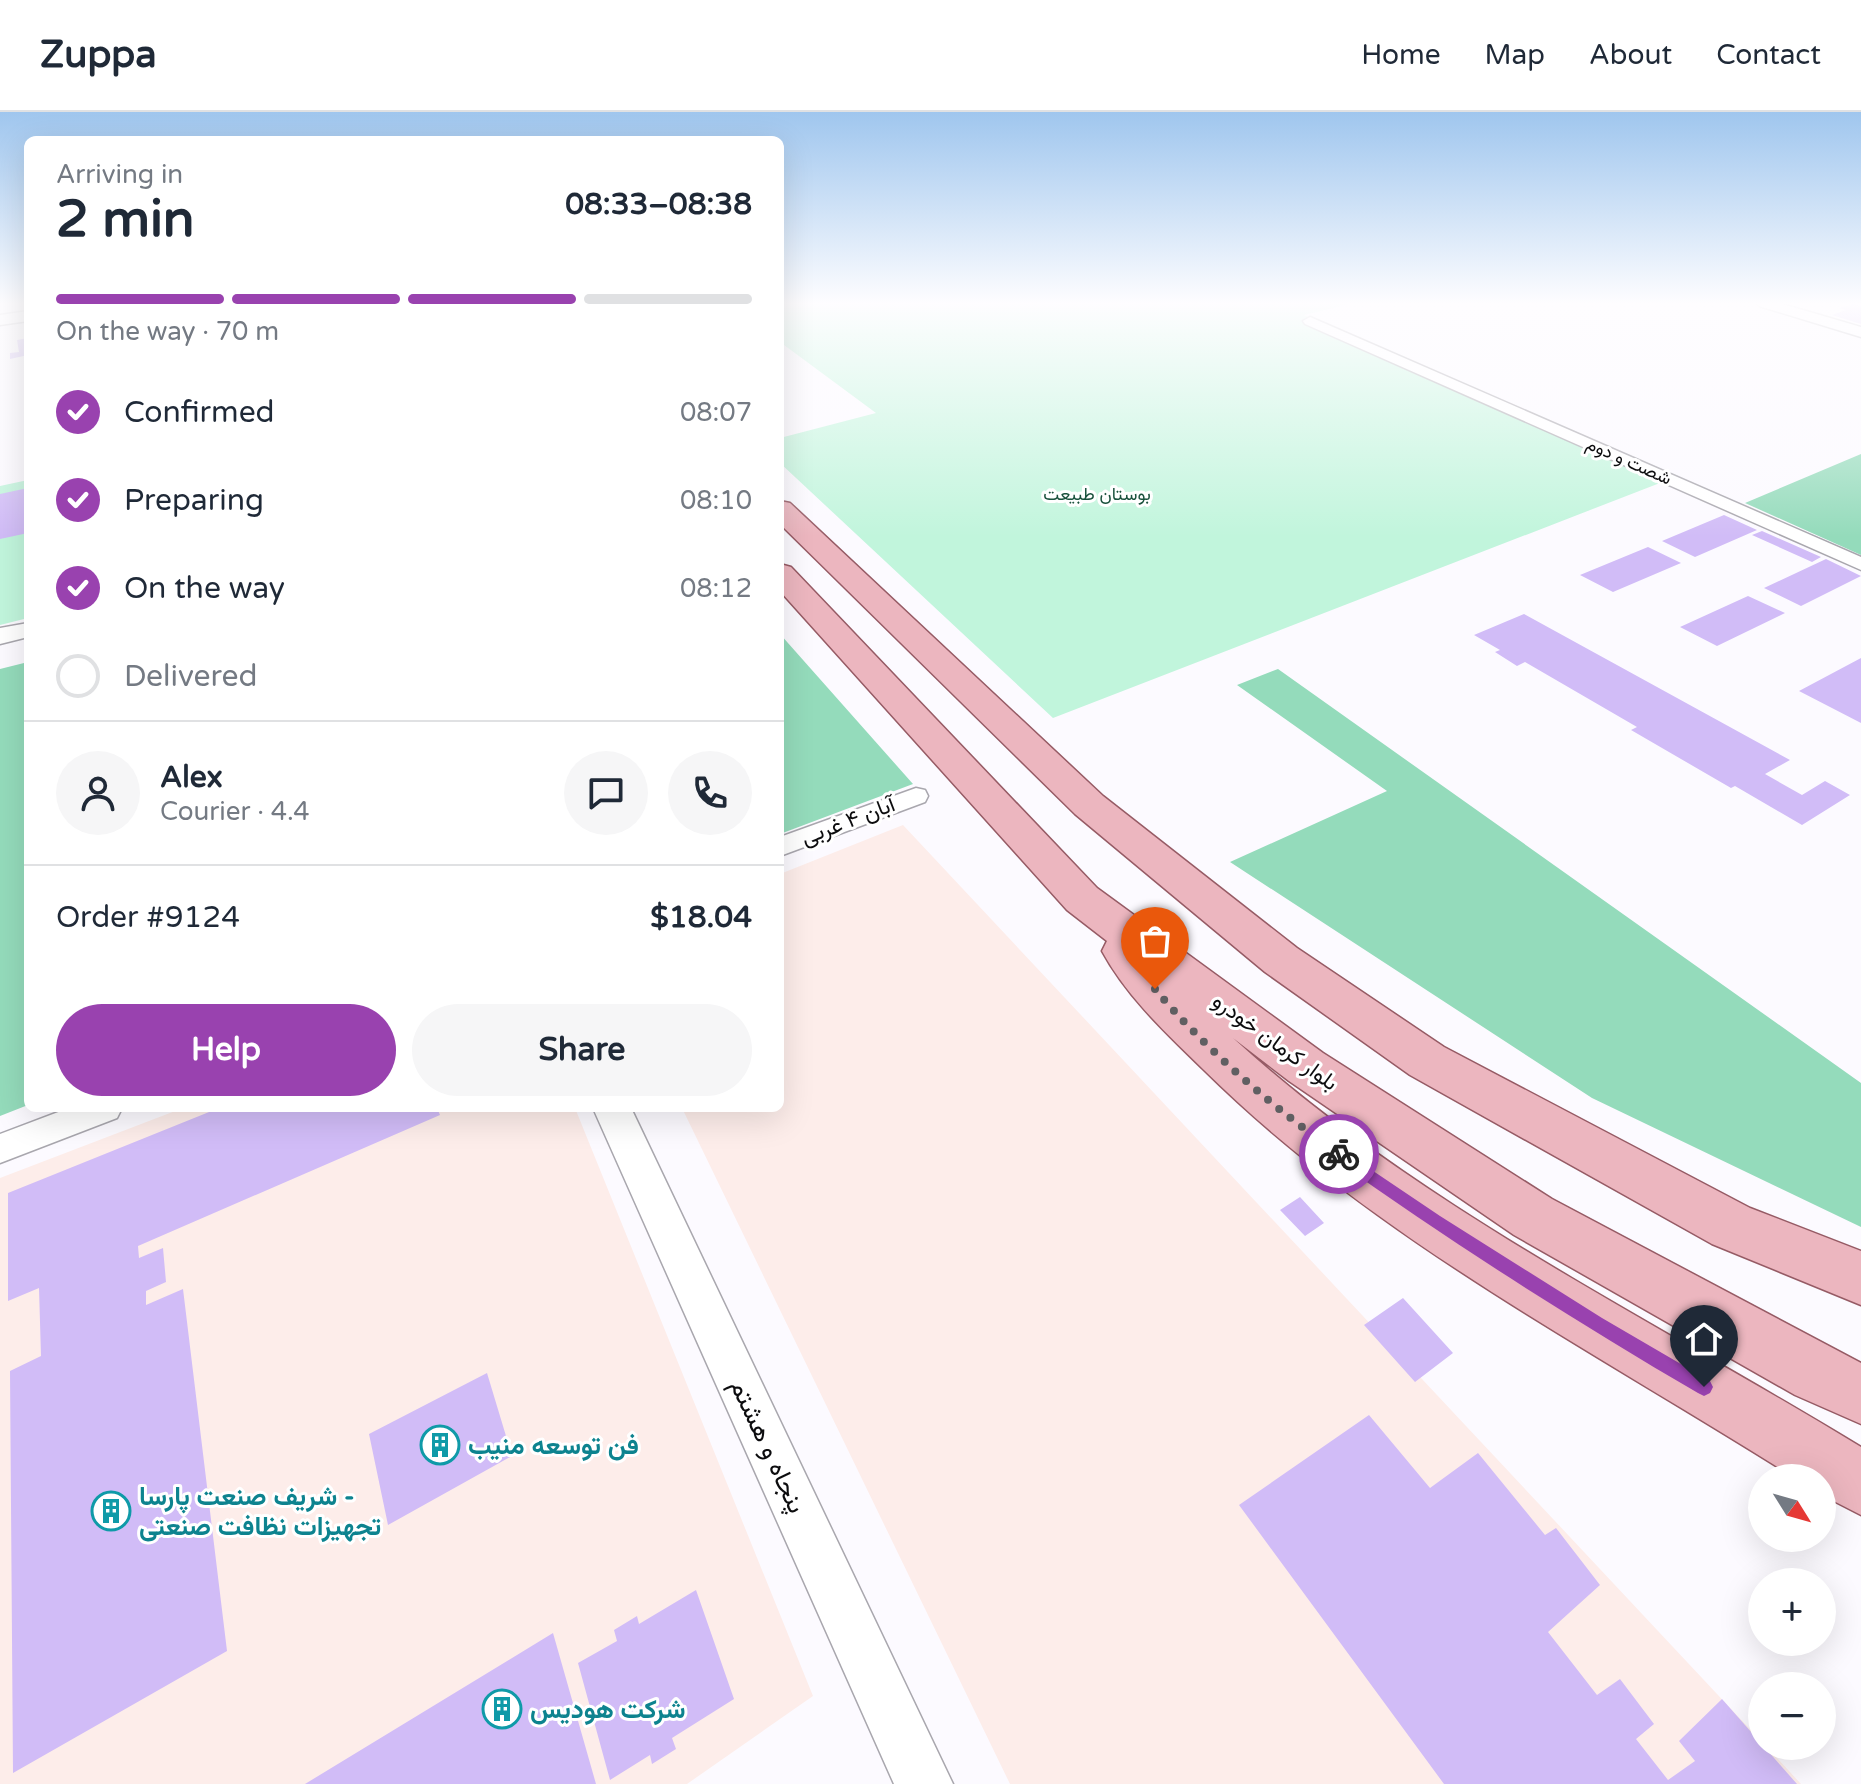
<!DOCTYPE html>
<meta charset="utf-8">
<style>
body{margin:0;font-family:"Varela Round",Vazirmatn,sans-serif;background:#f6f6f7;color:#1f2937;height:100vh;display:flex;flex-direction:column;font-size:30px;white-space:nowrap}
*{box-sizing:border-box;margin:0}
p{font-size:26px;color:#747a83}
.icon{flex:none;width:44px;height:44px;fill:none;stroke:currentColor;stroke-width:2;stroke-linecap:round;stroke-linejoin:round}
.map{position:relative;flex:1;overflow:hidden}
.panel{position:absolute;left:24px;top:24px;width:760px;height:976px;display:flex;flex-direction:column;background:#fff;border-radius:12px;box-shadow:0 8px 32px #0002}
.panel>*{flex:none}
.needle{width:52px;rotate:127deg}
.tools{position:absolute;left:1748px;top:1352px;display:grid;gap:16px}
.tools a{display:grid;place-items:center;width:88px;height:88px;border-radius:50%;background:#fff;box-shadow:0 8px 32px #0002;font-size:40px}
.pin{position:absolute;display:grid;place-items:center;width:68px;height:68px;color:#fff;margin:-82px -34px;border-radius:50% 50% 50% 0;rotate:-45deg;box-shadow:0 0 8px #0007}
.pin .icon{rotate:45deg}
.courier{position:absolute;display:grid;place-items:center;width:80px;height:80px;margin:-40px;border:6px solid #9942af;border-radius:50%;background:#fff;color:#222;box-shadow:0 2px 10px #0007}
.summary em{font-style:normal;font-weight:800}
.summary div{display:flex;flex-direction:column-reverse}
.summary{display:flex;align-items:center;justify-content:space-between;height:136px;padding:0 32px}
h1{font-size:52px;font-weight:800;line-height:60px}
.bar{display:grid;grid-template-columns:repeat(4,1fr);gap:12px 8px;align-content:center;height:96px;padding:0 32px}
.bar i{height:10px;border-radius:6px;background:#e0e1e3}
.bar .on{background:#9942af}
.bar p{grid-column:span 4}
.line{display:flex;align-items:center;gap:20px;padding:0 32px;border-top:2px solid #e0e1e3}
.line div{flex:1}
.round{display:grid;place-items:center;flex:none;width:84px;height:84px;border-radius:42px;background:#f6f6f7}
ol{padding:0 32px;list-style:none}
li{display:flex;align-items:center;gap:24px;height:88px}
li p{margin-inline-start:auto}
li .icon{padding:8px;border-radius:50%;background:#9942af;color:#fff;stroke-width:4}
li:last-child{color:#747a83}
li i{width:44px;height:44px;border:4px solid #e0e1e3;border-radius:50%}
.primary-button{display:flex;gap:16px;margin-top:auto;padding:16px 32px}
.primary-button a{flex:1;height:92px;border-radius:48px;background:#9942af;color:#fff;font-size:32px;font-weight:800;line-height:92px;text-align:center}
.primary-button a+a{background:#f6f6f7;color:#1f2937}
header{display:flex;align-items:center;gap:48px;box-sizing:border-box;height:112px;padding:0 40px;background:#fff;border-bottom:2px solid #e0e1e3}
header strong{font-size:38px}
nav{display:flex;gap:44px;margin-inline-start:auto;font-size:28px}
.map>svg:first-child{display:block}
.industrial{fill:#fdedea}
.green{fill:#c1f5dc}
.forest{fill:#94dbbb}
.building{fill:#d1bcf7}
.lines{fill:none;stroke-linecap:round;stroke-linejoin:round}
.minor-casing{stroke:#a9a7ae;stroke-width:3}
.tertiary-casing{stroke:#a9a7ae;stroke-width:3}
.primary-casing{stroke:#965b65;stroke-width:3}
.minor{fill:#fff;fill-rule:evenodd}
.tertiary{fill:#fff;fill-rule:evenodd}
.primary{fill:#ecb6bf;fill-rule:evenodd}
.route{fill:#9942af}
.done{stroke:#605f62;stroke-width:8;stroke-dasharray:0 14.4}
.labels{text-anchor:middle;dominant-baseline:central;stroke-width:6;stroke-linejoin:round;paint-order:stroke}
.far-street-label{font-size:18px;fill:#0c0c0e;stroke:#fff}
.far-park-label{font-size:18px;fill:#19513c;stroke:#fff}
.street-label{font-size:22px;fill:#0c0c0e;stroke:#fff}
.near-culture-label{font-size:26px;font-weight:bold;fill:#0d838f;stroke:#fff;text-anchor:start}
.near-street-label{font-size:26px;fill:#0c0c0e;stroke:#fff}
</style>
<header>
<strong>Zuppa</strong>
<nav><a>Home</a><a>Map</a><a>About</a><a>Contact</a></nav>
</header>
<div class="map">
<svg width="1861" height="1672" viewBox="0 0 1861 1672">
<rect width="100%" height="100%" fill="#fcfaff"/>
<path class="industrial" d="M 903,713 L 1762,1630 L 1762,1634 L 1766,1634 L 1801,1672 L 1010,1672 L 682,996 L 780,996 L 780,762 Z
M 183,996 L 575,996 L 813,1584 L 687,1672 L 0,1672 L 0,1066 Z"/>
<path class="green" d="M 780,191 L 1354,191 L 1304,203 L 1678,364 L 1053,606 L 780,351 L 780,326 L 876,301 L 780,230 Z
M 28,368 L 28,506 L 0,513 L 0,374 Z"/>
<path class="forest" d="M 1861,342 L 1861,443 L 1745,391 Z
M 780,522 L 913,672 L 780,722 Z
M 28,550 L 28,993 L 0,1004 L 0,557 Z
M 1278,557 L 1861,971 L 1861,1115 L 1592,986 L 1230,750 L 1387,679 L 1237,573 Z"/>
<path class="building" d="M 1854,192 L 1861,194 L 1861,212 L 1832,203 L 1846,198 L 1839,196 Z
M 28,226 L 28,243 L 10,247 L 10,241 L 19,240 L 17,228 Z
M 28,376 L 28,421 L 0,427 L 0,382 Z
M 1724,403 L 1757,418 L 1695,445 L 1662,429 Z
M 1762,419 L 1821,445 L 1812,450 L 1752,423 Z
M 1648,435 L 1681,451 L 1613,480 L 1580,463 Z
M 1826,447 L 1861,464 L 1801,494 L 1764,476 Z
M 1748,484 L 1785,501 L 1717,534 L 1680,515 Z
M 1524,502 L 1790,648 L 1765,662 L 1802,683 L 1825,669 L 1850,683 L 1802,713 L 1735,674 L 1731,676 L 1631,618 L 1637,615 L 1525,550 L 1517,554 L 1495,540 L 1500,538 L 1474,523 Z
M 1861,546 L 1861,611 L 1799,579 Z
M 219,996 L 437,996 L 440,1003 L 138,1134 L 139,1146 L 163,1136 L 166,1170 L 146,1179 L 146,1193 L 183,1177 L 227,1539 L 13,1661 L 10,1259 L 41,1244 L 39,1176 L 8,1189 L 8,1081 Z
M 1300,1085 L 1324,1111 L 1305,1124 L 1280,1098 Z
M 1403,1186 L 1453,1241 L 1415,1270 L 1364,1213 Z
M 487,1261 L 512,1344 L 388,1413 L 369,1322 Z
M 1369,1303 L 1430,1376 L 1478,1341 L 1545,1423 L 1556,1416 L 1600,1473 L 1548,1520 L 1597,1583 L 1620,1567 L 1654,1612 L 1636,1627 L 1668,1668 L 1695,1649 L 1679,1629 L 1722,1587 L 1797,1672 L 1444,1672 L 1239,1393 Z
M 696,1478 L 734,1587 L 672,1626 L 676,1637 L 652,1652 L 650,1643 L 610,1668 L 578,1551 L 617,1529 L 614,1518 L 637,1504 L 639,1512 Z
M 553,1521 L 596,1672 L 305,1672 Z"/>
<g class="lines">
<g class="minor-casing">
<path id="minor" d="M 1310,205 L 1861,445 L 1861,458 L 1305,212 L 1303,209 Z
M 916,676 L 925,678 L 928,684 L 925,690 L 780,744 L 780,725 Z
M 69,996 L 122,996 L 117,1006 L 0,1051 L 0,1022 Z"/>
</g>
<g class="tertiary-casing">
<path id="tertiary" d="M 1757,191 L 1779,191 L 1861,215 L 1861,225 L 1759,194 Z
M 28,199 L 28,209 L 0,213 L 0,203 Z
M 28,511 L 28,525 L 0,532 L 0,516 Z
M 593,996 L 631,996 L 953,1672 L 894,1672 Z"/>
</g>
<g class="primary-casing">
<path id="primary" d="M 780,389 L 790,391 L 1103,684 L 1297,836 L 1444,935 L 1750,1096 L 1861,1139 L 1861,1193 L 1712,1132 L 1410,963 L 1265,860 L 1075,702 L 780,412 Z
M 780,452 L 791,455 L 1097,776 L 1323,941 L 1552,1087 L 1861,1251 L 1861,1312 L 1795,1283 L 1514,1123 L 1289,969 L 1233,926 C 1418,1095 1648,1205 1861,1335 L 1861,1403 L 1822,1383 L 1822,1366 L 1795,1366 C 1593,1238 1375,1127 1204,958 C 1167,922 1127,885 1102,839 L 1107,829 L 1067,798 L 780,479 Z"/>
</g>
<use href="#minor" class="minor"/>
<use href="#tertiary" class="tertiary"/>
<use href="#primary" class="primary"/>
</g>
<linearGradient id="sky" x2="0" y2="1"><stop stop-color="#9fc6ee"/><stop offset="0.45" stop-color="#fefdff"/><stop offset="1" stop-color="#fefdff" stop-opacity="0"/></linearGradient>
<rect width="1861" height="425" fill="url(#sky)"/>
<path class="route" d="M 1339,1036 L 1440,1104 L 1602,1206 L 1710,1269 L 1713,1275 L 1710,1281 L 1704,1284 L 1698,1281 C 1573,1208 1452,1131 1334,1047 L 1334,1038 Z"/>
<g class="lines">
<path class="done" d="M 1155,877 C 1203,935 1277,999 1339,1042"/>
</g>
<defs>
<g id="building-ring" transform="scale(2)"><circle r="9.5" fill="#fff" stroke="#0f9aa8" stroke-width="1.5"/><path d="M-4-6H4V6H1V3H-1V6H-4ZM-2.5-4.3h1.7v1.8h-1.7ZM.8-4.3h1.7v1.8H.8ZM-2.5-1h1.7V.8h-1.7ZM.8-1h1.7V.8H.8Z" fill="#0f9aa8"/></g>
</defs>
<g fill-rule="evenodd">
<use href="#building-ring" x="440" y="1333"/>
<use href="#building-ring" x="111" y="1399"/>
<use href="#building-ring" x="502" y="1597"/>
</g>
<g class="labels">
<g class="far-street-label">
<text transform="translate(1629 349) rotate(24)">شصت و دوم</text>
</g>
<g class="far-park-label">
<text x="1097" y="382">بوستان طبیعت</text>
</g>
<g class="street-label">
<text transform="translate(848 709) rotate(-21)">آبان ۴ غربی</text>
<text transform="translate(1275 930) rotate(36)">بلوار کرمان خودرو</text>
</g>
<g class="near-culture-label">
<text x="468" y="1333">فن توسعه منیب</text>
<text x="139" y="1384">شریف صنعت پارسا -<tspan x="139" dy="30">تجهیزات نظافت صنعتی</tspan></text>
<text x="530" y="1597">شرکت هودیس</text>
</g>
<g class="near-street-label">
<text transform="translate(768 1334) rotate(65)">پنجاه و هشتم</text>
</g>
</g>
</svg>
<div class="tools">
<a><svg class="needle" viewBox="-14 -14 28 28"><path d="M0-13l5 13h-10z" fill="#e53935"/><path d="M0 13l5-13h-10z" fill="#747a83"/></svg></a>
<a>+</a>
<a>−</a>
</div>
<div class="pin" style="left:1155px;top:877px;background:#ea580c"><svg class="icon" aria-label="bag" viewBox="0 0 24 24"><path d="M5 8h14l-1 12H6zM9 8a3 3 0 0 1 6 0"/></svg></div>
<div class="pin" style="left:1704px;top:1275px;background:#1f2937"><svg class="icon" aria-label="home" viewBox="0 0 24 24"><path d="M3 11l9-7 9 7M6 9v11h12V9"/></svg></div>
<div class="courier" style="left:1339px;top:1042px"><svg class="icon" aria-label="bike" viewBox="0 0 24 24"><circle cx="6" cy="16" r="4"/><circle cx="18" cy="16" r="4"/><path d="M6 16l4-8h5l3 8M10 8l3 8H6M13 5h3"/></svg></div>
<section class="panel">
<div class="summary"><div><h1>2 min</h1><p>Arriving in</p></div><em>08:33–08:38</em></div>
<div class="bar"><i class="on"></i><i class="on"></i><i class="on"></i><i></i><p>On the way · 70 m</p></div>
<ol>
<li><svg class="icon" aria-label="check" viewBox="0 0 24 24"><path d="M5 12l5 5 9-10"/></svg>Confirmed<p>08:07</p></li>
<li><svg class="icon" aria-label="check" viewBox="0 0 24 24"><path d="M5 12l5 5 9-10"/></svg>Preparing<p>08:10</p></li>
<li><svg class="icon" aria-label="check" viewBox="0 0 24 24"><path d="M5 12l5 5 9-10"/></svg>On the way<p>08:12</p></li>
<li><i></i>Delivered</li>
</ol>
<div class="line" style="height:144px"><a class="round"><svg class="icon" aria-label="person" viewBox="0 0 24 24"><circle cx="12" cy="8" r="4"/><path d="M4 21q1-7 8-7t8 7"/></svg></a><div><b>Alex</b><p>Courier · 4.4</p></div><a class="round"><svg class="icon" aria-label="chat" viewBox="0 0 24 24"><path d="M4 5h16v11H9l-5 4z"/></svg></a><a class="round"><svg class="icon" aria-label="phone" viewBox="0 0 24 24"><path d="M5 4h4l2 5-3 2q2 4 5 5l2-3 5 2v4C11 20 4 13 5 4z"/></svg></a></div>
<div class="line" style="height:104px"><div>Order #9124</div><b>$18.04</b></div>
<div class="primary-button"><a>Help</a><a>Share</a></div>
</section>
</div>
